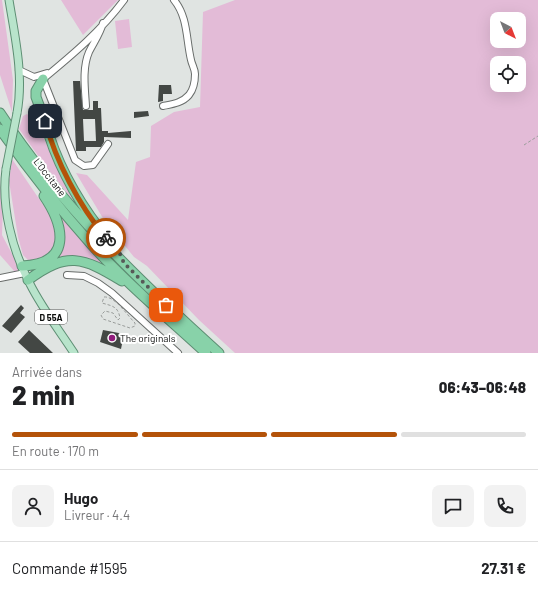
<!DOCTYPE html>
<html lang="fr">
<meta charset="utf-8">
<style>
body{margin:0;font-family:Barlow,sans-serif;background:#f2f2f2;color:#202124;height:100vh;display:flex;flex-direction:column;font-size:15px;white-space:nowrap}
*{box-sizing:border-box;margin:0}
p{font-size:13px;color:#757577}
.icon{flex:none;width:22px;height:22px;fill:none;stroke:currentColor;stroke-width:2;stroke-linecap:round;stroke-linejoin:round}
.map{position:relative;height:353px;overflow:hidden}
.details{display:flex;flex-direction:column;background:#fff;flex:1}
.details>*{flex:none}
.needle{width:26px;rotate:138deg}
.fabs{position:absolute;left:490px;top:12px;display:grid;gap:8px}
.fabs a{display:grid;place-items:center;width:36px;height:36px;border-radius:8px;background:#fff;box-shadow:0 4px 16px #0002;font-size:20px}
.pin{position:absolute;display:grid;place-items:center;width:34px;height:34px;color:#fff;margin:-17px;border-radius:8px;box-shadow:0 2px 6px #0006}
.courier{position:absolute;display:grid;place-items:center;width:40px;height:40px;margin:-20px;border:3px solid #b45309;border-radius:50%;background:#fff;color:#222;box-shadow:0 1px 5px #0007}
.head em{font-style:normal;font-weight:800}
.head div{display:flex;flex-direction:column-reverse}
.head{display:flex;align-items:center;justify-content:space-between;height:68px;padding:0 12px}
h1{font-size:26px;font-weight:800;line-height:30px}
.bar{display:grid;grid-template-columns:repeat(4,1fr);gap:6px 4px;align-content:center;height:48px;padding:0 12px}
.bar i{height:5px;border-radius:3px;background:#e0e0e0}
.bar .selected{background:#b45309}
.bar p{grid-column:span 4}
.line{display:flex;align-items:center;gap:10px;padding:0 12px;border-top:1px solid #e0e0e0}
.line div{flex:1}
.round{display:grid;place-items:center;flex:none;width:42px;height:42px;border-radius:8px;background:#f2f2f2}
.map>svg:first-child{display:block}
.green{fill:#e3bbd7;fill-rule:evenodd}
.building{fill:#434744;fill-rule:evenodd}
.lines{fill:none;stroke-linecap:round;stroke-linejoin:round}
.minor-casing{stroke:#696d6b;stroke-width:8}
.major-casing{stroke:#5d8e73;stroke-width:9}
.highway-casing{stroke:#5d8e73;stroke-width:11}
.path{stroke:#9a9d9b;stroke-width:1;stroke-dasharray:3 2;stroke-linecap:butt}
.minor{stroke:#fff;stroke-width:6}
.major{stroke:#b8e4cb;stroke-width:7}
.highway{stroke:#88d2a9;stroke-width:9}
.major-bridge-casing{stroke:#5d8e73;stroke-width:9;stroke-linecap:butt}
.major-bridge{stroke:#b8e4cb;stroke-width:7}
.done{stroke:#575a58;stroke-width:4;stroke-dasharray:0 7.2}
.route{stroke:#b45309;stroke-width:5}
.poi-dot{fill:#911c7c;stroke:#fff;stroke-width:1.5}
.labels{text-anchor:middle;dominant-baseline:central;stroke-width:4;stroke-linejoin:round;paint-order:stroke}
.shield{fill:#fff;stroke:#565756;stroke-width:1}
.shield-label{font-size:9px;font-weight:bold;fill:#0d0f0e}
.street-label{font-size:10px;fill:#0d0f0e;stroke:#fff}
.poi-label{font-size:10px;fill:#0d0f0e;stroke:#fff;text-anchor:start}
</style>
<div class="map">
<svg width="538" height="353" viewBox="0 0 538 353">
<rect width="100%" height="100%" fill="#e0e4e2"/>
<path class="green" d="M 0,0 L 2,0 L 13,80 L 12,112 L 0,75 Z
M 61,0 L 118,0 L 83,35 Z
M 235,0 L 538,0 L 538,353 L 235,353 L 199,320 L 147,266 L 134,257 L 104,220 L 76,173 L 87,175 L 128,220 L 136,162 L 150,157 L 151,126 L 174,112 L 200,107 L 203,12 ZM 497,19 L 519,19 L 519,41 L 497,41 ZM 497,63 L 519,63 L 519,85 L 497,85 Z
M 129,19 L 132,47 L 118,49 L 115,21 Z
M 27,114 L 37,123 L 57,168 L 89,219 L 49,171 L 19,129 L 23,116 Z
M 12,159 L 54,221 L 58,239 L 49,256 L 29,261 L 23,255 L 18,237 L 9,181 Z
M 0,183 L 3,207 L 2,235 L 20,269 L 15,272 L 0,255 Z
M 59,214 L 108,269 L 51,262 C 60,244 68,235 59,214 Z"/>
<path class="building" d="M 73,81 L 80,81 L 83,110 L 93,110 L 93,101 L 98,101 L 98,108 L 101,108 L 102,131 L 108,131 L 108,133 L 131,131 L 131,138 L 104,137 L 104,142 L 101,147 L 86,147 L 86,151 L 76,151 ZM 83,119 L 95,119 L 96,141 L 84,141 Z
M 159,85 L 171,85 L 172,94 L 163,94 L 163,101 L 158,102 Z
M 148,111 L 149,116 L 134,118 L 134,112 Z
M 21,305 L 24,308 L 20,313 L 25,317 L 11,333 L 2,326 Z
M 29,330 L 53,353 L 30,353 L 18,342 Z
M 103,330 L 124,334 L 121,349 L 100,342 Z"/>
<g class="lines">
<g class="minor-casing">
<path id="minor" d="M 19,70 L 34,77 L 47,73
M 86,106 C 85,89 82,68 89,52 C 94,42 100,34 103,23
M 163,106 C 173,104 182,103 189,95 C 193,90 195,81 195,74 C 195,69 192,65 191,60 C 186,39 188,17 174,0
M 108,144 L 93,165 L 84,166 L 75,160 L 43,79 C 71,56 102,30 124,0
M 67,275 L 84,276 L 98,283 L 112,293 L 178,353
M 0,278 L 25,273"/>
</g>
<g class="major-casing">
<path id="major" d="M 9,0 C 15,37 24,76 17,113
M 6,169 C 1,206 12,250 30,284 C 42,308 59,330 74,353"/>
</g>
<g class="highway-casing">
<path id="highway" d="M 43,79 L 36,91 L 36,97 C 41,110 45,122 49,135 C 61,172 83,210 108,239
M 0,113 C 60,205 138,280 219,353
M 0,129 C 28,169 58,207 91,244 C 126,283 167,317 206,353
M 22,266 C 72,264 65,227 44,196
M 28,280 C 67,251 83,257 122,281"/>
</g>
<path class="path" d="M 524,145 L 538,136
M 104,297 C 115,296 127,315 135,323 L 135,326 L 130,328 L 103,319 L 101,315 L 105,311 L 113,313 L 118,320 L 120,318 C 118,306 112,306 102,303 Z"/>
<use href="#minor" class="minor"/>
<use href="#major" class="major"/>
<use href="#highway" class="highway"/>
<g class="major-bridge-casing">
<path id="major-bridge" d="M 6,169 L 17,113"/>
</g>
<use href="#major-bridge" class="major-bridge"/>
</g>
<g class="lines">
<path class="done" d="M 106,238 L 120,254 L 124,263 L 166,305"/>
<path class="route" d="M 45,121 C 56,162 79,205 106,238"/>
</g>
<circle class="poi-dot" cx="112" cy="338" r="4"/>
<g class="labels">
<rect class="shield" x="35" y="310" width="32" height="14" rx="3"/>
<g class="shield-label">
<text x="51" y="317">D 55A</text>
</g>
<g class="street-label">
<text transform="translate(50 177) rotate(52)">L'Occitane</text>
</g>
<g class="poi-label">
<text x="120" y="338">The originals</text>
</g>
</g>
</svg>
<div class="fabs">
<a><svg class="needle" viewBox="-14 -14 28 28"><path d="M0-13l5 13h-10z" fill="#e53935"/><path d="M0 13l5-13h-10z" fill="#757577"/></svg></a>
<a><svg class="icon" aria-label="locate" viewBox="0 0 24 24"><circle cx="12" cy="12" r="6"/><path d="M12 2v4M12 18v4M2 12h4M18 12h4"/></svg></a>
</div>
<div class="pin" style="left:166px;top:305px;background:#ea580c"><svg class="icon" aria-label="bag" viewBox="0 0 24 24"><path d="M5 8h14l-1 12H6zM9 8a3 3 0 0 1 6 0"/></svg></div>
<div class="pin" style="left:45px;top:121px;background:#1f2937"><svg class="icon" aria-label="home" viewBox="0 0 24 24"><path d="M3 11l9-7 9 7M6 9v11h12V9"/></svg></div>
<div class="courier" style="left:106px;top:238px"><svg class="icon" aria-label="bike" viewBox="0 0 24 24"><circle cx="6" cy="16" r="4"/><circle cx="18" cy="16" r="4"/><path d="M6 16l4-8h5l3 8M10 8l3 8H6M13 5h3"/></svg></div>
</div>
<section class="details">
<div class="head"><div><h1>2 min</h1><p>Arrivée dans</p></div><em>06:43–06:48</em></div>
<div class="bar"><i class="selected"></i><i class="selected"></i><i class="selected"></i><i></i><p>En route · 170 m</p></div>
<div class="line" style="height:72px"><a class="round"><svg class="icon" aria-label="person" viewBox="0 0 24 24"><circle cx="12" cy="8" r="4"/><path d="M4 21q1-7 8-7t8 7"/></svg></a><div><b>Hugo</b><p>Livreur · 4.4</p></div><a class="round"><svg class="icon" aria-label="chat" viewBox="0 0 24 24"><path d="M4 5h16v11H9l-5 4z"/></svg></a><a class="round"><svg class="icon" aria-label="phone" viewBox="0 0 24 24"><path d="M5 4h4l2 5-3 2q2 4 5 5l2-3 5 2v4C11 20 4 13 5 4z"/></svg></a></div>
<div class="line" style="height:52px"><div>Commande #1595</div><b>27.31 €</b></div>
</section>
